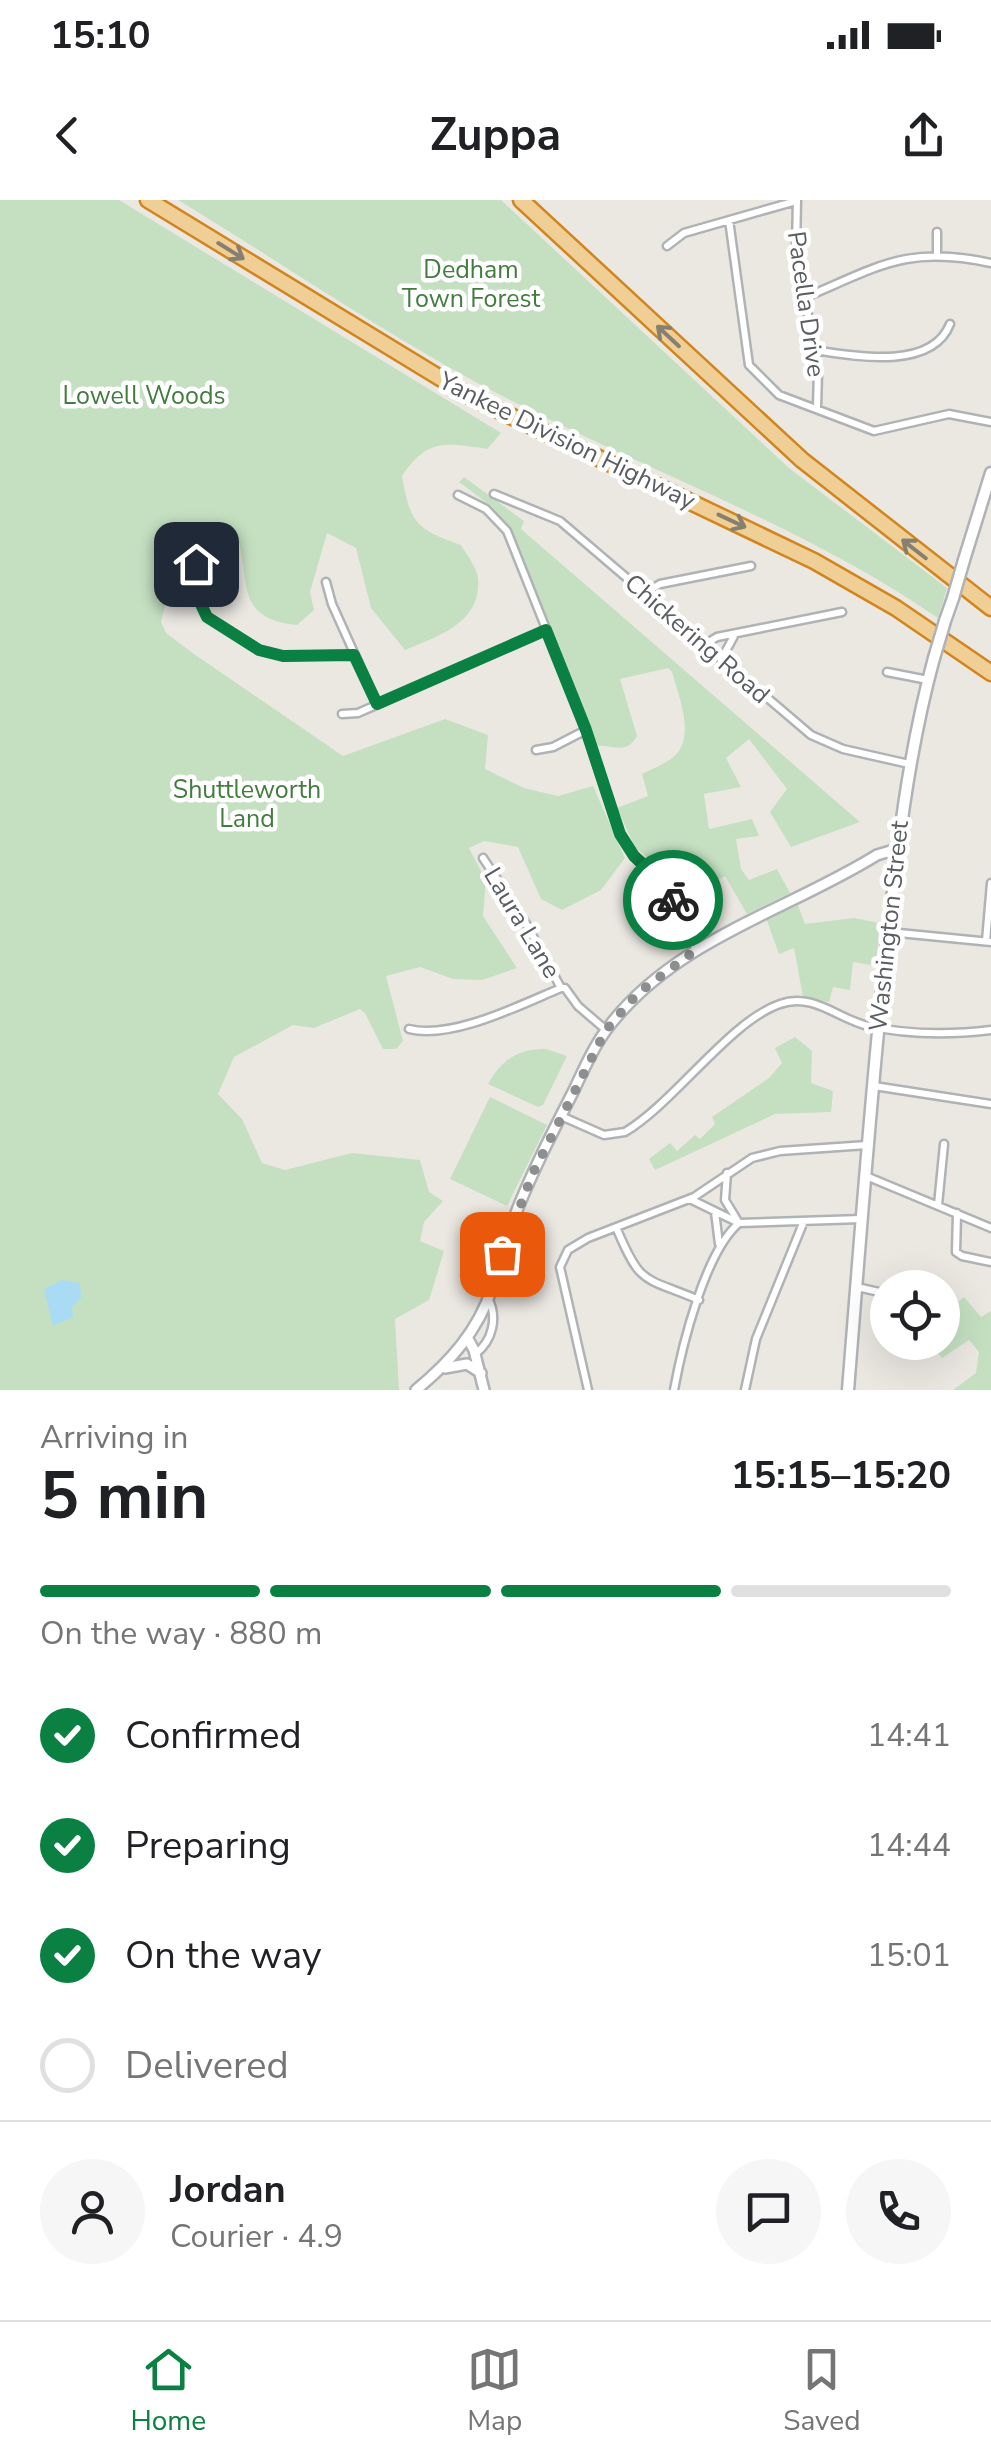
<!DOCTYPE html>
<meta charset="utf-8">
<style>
body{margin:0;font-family:"Nunito Sans",sans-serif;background:#f6f6f6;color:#202124;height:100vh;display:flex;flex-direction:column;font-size:38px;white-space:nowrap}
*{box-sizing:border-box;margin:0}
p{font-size:32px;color:#757577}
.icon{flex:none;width:55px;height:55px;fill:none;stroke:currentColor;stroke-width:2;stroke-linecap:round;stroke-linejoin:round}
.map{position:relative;height:1190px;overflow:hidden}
.drawer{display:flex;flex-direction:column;background:#fff;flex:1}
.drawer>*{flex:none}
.fabs{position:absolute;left:870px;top:1070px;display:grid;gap:20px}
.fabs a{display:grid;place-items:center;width:90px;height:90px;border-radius:50%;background:#fff;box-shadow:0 10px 40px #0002;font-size:50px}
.pin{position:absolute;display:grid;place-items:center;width:85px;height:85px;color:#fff;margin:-42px;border-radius:20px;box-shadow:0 5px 15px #0006}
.courier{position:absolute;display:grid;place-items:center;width:100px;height:100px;margin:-50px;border:8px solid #0b8043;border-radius:50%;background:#fff;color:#222;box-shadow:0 2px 12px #0007}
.summary em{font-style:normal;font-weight:700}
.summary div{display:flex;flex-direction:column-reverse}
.summary{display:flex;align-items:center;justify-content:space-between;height:170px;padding:0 40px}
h1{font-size:65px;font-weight:700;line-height:75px}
.bar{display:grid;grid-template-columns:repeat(4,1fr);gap:15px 10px;align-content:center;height:120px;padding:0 40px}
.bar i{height:12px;border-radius:8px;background:#e0e0e0}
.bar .current{background:#0b8043}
.bar p{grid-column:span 4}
.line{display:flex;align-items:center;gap:25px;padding:0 40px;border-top:2px solid #e0e0e0}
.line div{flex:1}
.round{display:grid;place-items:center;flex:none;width:105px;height:105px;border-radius:52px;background:#f6f6f6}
ol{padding:0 40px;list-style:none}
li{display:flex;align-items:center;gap:30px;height:110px}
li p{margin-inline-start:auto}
li .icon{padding:10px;border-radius:50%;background:#0b8043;color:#fff;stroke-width:4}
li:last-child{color:#757577}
li i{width:55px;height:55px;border:5px solid #e0e0e0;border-radius:50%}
.status{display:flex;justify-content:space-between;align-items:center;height:70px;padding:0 50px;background:#fff;direction:ltr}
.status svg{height:28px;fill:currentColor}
header{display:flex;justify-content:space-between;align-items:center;height:130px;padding:0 40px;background:#fff;font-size:45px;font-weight:700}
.dock{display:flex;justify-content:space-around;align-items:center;height:140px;border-top:2px solid #e0e0e0;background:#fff;font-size:28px;color:#757577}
.dock a{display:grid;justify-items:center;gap:5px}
.dock .current{color:#0b8043}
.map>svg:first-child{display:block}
.green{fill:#c4e0c1}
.water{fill:#aadbf4}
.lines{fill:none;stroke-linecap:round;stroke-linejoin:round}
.minor-casing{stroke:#afb3b6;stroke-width:11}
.tertiary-casing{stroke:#afb3b6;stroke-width:14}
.secondary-casing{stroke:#afb2b6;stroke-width:15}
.motorway-casing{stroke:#d1851c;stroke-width:19}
.minor{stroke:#fff;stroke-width:6}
.tertiary{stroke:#fff;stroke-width:9}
.secondary{stroke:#fff;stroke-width:10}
.motorway{stroke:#efcf95;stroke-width:14}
.secondary-bridge-casing{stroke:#afb2b6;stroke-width:15;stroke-linecap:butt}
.secondary-bridge{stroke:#fff;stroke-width:10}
.oneway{stroke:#878071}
.done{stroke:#8d8e8e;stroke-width:10;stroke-dasharray:0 18}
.route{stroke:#0b8043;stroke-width:12}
.labels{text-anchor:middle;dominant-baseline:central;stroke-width:9;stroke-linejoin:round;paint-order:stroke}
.park-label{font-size:25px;fill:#427c3e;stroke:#fff}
.street-label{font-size:25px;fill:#5a5e61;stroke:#fff}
</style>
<div class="status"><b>15:10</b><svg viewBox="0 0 49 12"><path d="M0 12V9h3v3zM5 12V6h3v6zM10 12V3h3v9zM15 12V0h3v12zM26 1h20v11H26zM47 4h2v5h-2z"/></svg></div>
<header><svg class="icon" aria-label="back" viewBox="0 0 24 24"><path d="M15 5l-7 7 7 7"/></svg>Zuppa<svg class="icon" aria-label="share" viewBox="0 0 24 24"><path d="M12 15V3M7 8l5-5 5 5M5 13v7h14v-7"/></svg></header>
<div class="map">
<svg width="991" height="1190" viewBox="0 0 991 1190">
<rect width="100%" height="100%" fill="#ebe8e2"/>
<path class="green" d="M 0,0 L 119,0 L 501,233 L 487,249 C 445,243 428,238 402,276 C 410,323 416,329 461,345 C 467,355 478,369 478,380 C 481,423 438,436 405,450 L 371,408 L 356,348 L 327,333 L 310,392 L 314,410 L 297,425 C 236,418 250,386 238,338 L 208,327 C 181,350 170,388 161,422 L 166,433 L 194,454 L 343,556 L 445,519 L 488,535 L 485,569 L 524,588 L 558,596 L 593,586 L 625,658 L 601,690 L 562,710 L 541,699 L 518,647 L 484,641 L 469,648 L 486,681 L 483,716 L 517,768 L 482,780 L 453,779 L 420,767 L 386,776 L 403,841 L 396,849 L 383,849 L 365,813 L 360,809 L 314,828 L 293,825 L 234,857 L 218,894 L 242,919 L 262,963 L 285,970 L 352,953 L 420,960 L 429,992 L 443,1001 L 424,1022 L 420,1041 L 444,1051 L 429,1100 L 395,1119 L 399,1190 L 0,1190 Z
M 178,0 L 501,0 L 789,268 L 947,388 L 938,418 C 807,328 658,275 518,204 C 400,145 290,68 178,0 Z
M 464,277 L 524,321 L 521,329 L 860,622 L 791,647 L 770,612 L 787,589 L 749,539 L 726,558 L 741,587 L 704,594 L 709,629 L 752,619 L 759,636 L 736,639 L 741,669 L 749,680 L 777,669 L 790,693 L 747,714 L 725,676 L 708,685 L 704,696 L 707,703 L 688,714 L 663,671 L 635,647 L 617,608 L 648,596 L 642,574 C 652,569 663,565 672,558 C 697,540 679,497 672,472 L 668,468 L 620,479 L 637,536 C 626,556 612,544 595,546 L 512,332 L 491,306 L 459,282 Z
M 797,703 L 805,724 L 854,718 L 879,723 L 877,766 L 853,762 L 850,790 L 833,787 L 829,802 L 803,797 L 794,748 L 779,754 L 766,718 Z
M 795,837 L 812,851 L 811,883 L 833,891 L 831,912 L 775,914 L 655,970 L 649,959 L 670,943 L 677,951 L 695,935 L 700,939 L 715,924 L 712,917 L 769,878 L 782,863 L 775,848 Z
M 546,849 L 567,856 L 543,905 L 538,907 L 488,884 C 501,860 519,848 546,849 Z
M 490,897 L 547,925 L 507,1006 L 450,979 Z
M 964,1097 L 981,1117 L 991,1111 L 991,1190 L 953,1190 L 976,1173 L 979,1152 L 969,1140 L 942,1158 L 930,1143 L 942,1142 L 943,1114 Z"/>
<path class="water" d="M 62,1080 L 80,1083 L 81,1098 L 72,1107 L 73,1117 L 53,1126 L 44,1089 Z"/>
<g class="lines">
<g class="minor-casing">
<path id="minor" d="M 797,0 L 796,48 L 818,171 L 817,208
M 729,20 L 749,165 L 779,195 L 874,231 L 949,214 L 991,222
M 937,32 L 937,56
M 667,46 L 684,33 L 796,1
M 806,97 C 880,66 907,45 991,63
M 815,150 C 853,156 932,171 950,124
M 494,294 L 560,321 L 811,535 L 843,549 L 909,564
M 458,295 L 486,309 L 507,331 L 580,514 L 620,634 L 634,656 L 668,692 L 696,750
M 196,364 L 198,398 L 207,417 L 259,450 L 283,456 L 354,455
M 326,382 L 332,404 L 377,504
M 644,394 L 660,384 L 751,366
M 704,445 L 717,437 L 842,412
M 721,460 L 734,436
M 887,472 L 928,480
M 342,514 L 358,513 L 546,430
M 536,550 L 553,547 L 586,530
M 483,658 L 523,718 L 561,788 L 565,788 L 578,806 L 606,830
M 889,732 L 991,742
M 986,741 L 991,683
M 409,829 C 452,840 522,804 561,788
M 874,886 L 991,904
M 561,916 L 604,935 L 625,932 C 675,902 730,821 780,804 C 813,792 838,819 868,826 C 909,835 949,835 991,830
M 727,973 L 725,1000 L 739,1023 L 861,1019
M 866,976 L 991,1028
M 938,1005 L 944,944
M 715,1012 L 719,1044
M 957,1013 L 956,1052 L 962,1056 L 991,1062
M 616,1027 C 641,1087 643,1076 699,1100
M 857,1087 L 888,1094
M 475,1154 C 493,1141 498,1117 488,1098
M 588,1190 L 560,1067 L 568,1050 L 588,1038 L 694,997 L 752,958 L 780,951 L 867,945
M 674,1190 C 682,1146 705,1052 739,1023 L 690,999
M 745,1190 L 756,1139 L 804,1021"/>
</g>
<g class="tertiary-casing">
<path id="tertiary" d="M 467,1137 L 474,1150 L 484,1190
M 445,1168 L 467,1164 L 481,1173
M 416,1190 C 450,1162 478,1131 492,1088 C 499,1066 504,1044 512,1023 C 529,978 551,935 573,892 C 584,869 594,845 610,825 C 678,738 787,711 877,655 L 897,649"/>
</g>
<g class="secondary-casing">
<path id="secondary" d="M 964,360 L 991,273
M 945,421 L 953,398
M 848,1190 C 859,1054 869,917 883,781 C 895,672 905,564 934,458"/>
</g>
<g class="motorway-casing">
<path id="motorway" d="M 148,0 L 473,198 L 814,361 L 896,408 L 991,473
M 521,0 L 802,260 L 991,408"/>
</g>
<use href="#minor" class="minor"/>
<use href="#tertiary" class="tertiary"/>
<use href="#secondary" class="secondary"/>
<use href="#motorway" class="motorway"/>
<g class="secondary-bridge-casing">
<path id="secondary-bridge" d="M 953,398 L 964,360
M 934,458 L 945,421"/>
</g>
<use href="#secondary-bridge" class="secondary-bridge"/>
</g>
<defs><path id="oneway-shaft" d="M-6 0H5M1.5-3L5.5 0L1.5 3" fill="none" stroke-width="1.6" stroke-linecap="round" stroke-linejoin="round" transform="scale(2.5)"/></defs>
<g class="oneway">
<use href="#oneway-shaft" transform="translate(231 51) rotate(32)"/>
<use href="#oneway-shaft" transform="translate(668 136) rotate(-137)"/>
<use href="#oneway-shaft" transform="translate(732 321) rotate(25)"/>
<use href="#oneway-shaft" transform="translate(914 349) rotate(-142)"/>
</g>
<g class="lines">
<path class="done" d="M 502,1054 L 533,973 L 606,830 L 638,793 L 696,750 L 673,700"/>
<path class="route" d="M 196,364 L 198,398 L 207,417 L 259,450 L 283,456 L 354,455 L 377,504 L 546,430 L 586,530 L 620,634 L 634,656 L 664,684 L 673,700"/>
</g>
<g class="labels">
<g class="park-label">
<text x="471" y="70">Dedham<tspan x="471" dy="29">Town Forest</tspan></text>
<text x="144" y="196">Lowell Woods</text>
<text x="247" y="590">Shuttleworth<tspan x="247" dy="29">Land</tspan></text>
</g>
<g class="street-label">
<text transform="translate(806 104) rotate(82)">Pacella Drive</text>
<text transform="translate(567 241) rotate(26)">Yankee Division Highway</text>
<text transform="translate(697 439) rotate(41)">Chickering Road</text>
<text transform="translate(522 723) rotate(59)">Laura Lane</text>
<text transform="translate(889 726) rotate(-84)">Washington Street</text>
</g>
</g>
</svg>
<div class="fabs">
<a><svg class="icon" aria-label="locate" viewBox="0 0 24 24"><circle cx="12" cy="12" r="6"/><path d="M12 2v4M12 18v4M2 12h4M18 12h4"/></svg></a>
</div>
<div class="pin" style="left:502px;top:1054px;background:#ea580c"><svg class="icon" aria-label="bag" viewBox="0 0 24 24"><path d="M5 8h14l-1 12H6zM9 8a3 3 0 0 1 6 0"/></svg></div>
<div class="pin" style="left:196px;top:364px;background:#1f2937"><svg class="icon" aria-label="home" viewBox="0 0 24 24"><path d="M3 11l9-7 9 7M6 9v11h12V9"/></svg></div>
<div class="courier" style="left:673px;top:700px"><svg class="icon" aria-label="bike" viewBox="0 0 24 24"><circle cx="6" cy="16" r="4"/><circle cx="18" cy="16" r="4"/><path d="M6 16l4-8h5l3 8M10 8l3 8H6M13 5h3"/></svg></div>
</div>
<section class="drawer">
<div class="summary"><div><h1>5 min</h1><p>Arriving in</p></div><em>15:15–15:20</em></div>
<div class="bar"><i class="current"></i><i class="current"></i><i class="current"></i><i></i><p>On the way · 880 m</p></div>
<ol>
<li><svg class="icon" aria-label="check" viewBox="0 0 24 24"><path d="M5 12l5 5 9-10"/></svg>Confirmed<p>14:41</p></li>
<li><svg class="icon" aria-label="check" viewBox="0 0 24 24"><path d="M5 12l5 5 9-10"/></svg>Preparing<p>14:44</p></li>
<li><svg class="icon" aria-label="check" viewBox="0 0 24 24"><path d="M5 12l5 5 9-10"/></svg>On the way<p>15:01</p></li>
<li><i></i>Delivered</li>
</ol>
<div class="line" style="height:180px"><a class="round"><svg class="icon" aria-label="person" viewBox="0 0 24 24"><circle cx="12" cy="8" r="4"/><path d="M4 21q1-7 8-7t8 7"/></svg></a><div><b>Jordan</b><p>Courier · 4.9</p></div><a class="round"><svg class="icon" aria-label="chat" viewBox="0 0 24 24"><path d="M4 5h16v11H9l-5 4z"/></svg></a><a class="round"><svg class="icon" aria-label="phone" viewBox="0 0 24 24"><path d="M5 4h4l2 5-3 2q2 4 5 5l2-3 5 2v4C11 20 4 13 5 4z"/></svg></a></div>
</section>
<nav class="dock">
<a class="current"><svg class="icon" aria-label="home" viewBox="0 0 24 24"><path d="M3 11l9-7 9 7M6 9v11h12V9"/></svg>Home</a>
<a><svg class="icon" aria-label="map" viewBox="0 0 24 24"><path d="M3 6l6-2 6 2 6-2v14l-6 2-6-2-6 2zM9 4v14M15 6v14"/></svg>Map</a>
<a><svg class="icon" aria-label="saved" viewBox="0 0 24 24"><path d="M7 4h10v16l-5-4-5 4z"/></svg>Saved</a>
</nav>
